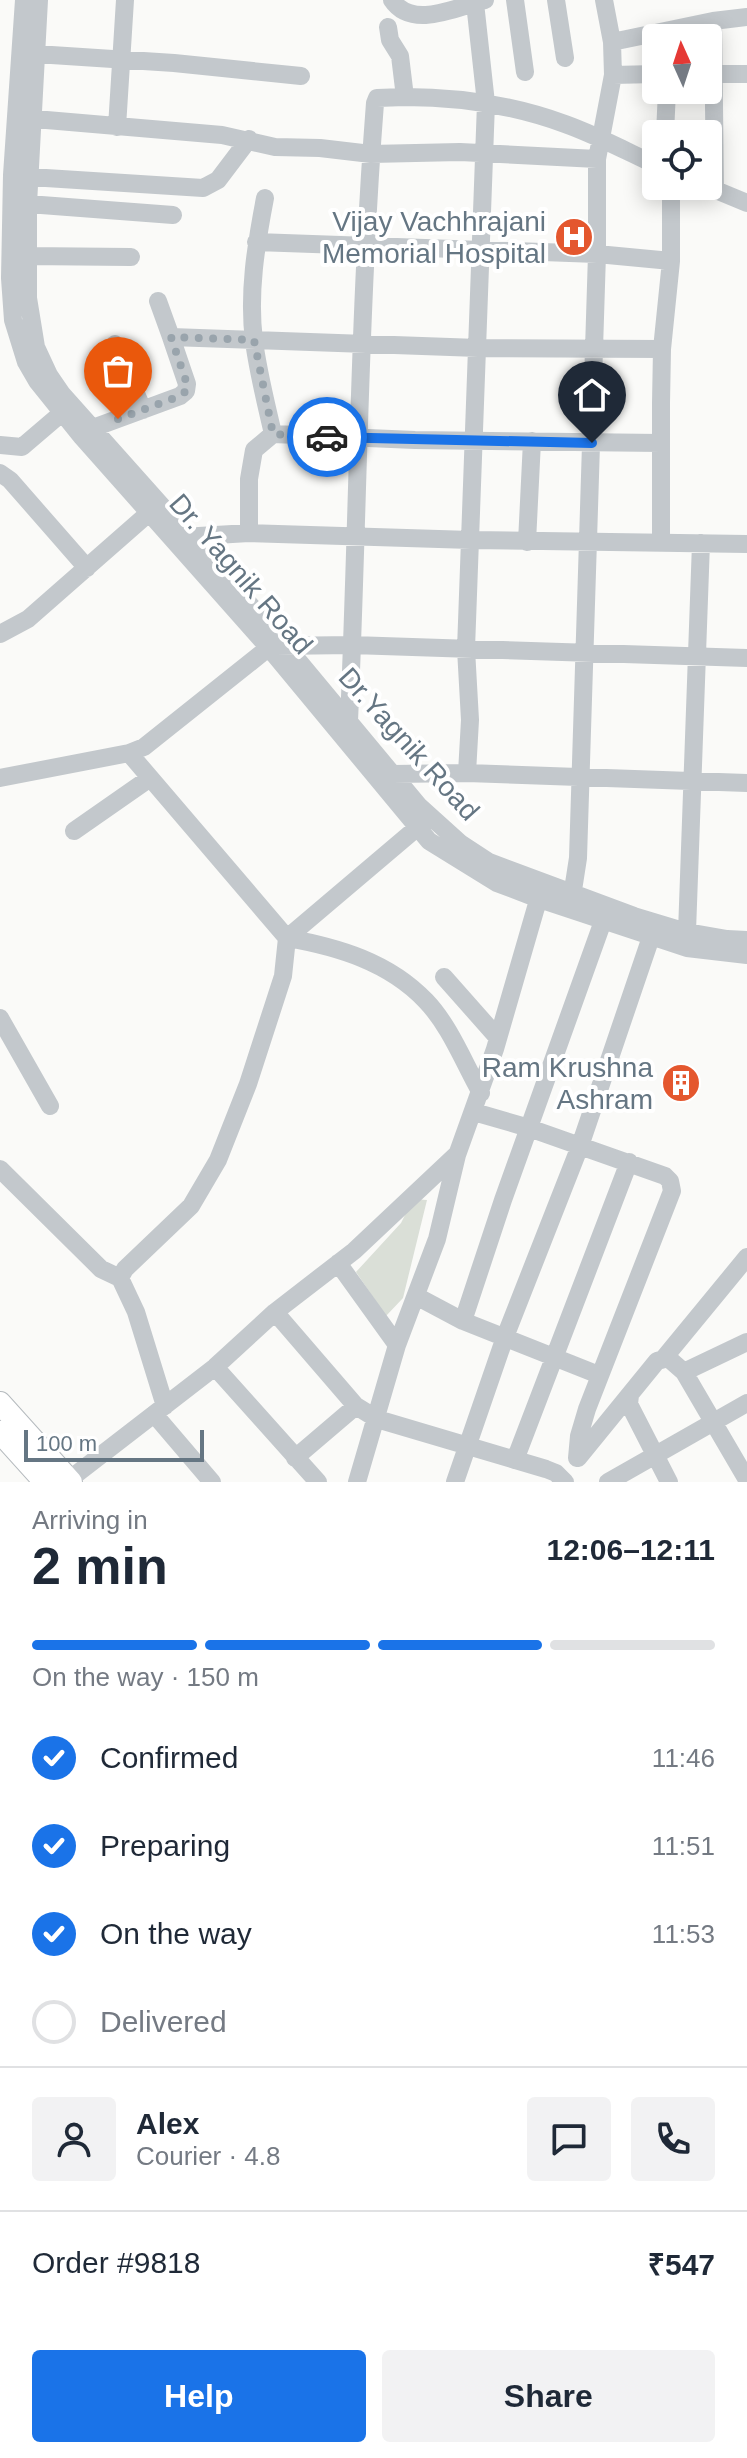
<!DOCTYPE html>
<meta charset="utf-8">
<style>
body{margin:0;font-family:Arial,sans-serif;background:#f2f2f3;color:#1f2937;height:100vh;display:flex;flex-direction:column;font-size:30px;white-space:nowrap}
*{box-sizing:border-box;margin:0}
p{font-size:26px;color:#747a83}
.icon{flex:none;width:44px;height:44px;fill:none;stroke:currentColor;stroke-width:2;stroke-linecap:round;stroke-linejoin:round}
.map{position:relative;height:1482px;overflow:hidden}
.details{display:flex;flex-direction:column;background:#fff;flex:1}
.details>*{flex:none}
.needle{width:52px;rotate:357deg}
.tools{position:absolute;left:642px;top:24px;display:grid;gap:16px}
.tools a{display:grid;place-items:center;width:80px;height:80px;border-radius:8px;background:#fff;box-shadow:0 4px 20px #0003;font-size:40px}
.scale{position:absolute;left:24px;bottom:20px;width:180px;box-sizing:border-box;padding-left:8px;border:4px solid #657683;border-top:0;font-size:22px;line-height:28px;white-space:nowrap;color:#657683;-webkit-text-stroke:6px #fff;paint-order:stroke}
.pin{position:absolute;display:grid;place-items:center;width:68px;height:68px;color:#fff;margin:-82px -34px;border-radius:50% 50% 50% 0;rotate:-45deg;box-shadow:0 0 8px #0007}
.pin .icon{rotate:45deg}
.courier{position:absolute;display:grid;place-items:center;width:80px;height:80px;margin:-40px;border:6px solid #1a73e8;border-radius:50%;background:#fff;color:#222;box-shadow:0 2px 10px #0007}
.head em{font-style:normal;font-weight:700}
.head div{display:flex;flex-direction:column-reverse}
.head{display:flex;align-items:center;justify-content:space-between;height:136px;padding:0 32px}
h1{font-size:52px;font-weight:700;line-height:60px}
.bar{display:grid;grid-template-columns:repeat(4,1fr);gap:12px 8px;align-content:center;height:96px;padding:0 32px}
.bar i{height:10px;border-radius:6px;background:#e0e1e3}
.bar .selected{background:#1a73e8}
.bar p{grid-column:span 4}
.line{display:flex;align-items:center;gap:20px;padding:0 32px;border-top:2px solid #e0e1e3}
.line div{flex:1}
.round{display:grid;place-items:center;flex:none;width:84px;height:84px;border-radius:8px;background:#f2f2f3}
ol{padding:0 32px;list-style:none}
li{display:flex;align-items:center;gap:24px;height:88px}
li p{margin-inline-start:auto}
li .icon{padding:8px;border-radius:50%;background:#1a73e8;color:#fff;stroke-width:4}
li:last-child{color:#747a83}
li i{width:44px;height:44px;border:4px solid #e0e1e3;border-radius:50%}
.primary-button{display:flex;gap:16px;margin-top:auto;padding:16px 32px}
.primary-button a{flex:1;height:92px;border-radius:8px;background:#1a73e8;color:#fff;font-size:32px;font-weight:700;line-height:92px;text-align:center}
.primary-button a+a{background:#f2f2f3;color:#1f2937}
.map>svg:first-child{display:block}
.green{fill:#dadfd7}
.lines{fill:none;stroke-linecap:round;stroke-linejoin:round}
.major-casing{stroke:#b5babe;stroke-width:24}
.minor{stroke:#c3c8cc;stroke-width:18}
.major{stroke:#fff;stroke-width:22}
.done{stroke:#99a4ac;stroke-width:8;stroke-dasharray:0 14.4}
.route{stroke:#1a73e8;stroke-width:10}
.labels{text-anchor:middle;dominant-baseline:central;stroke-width:8;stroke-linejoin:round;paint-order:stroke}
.poi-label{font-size:28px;fill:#657683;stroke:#fff;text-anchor:end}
.street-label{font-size:28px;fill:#657683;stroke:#fff}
</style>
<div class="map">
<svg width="747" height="1482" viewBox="0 0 747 1482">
<rect width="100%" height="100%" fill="#fafaf8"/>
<path class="green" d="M 413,1199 L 427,1200 L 403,1298 L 386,1316 L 356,1272 L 401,1223 Z"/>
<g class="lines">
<g class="major-casing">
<path id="major" d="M 0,1403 L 71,1482
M 0,1432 L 45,1482"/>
</g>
<path class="minor" d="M 24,0 L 12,175 L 10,278 L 13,320 L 26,362 L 37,381 L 82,437 L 269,648 L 429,841 L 497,883 L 539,899 L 687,948 L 747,955
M 39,0 L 28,204 L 28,298 L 36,347 L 49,375 L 62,394 L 276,634 L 419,806 L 460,843 L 489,862 L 634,916 L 687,932 L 727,939 L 747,940
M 392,0 C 412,30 457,7 485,0
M 515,0 L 525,72
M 556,0 L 565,58
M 713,21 L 715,190
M 388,27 L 390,40 L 400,56 L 405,97 C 459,97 513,105 565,124 C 596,135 626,151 656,165
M 612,42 L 713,21 L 747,17
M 36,54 L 174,63 L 301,76
M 708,74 L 747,74
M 613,75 L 656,74
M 23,118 L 222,135 L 275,147 L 320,148 L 371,154 L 460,152 L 597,159
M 117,127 L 125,0
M 665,134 L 667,90
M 30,177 L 203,188 L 218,180 L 249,139
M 706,186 L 747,203
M 28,204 L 173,215
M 256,242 L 597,254 L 671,261
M 26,256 L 131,257
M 158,301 L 171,337
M 115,344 L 143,410
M 273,434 L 415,440 L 661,443
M 84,435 L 93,428 L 180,396 L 186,391 L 187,384 L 171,337 L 478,348 L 662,349
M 0,445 L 22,447 L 70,406
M 0,473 L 10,480 L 87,568
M 249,533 L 249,479 L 254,450 L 273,434 C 266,403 258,372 254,341 C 248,293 256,245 265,198
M 182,537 L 249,533 L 471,540 L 747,544
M 661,541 L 661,403 L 662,349 L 671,261 L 671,186
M 527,542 L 532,441
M 0,634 L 28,619 L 158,505
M 349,721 C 358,515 359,309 375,103 L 377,98 L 405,97
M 129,753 L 287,938 L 283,976 L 248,1084 L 218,1160 L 191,1206 L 125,1269 L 120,1278 L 136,1312 L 165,1406
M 467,773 L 470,720 L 466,649 L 486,103 L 475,3
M 393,774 L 467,773 L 747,783
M 0,778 L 129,753 L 144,747 L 262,653 L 276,646 L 352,645 L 747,658
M 74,831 L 150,778
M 571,903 L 578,858 L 597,254 L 597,159 L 613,75 L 612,42 L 604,0
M 687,932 L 701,543
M 287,938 C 338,947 389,962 426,1001 C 450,1026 464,1063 481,1093
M 287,938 L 425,821
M 444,977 L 498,1038
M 0,1018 L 50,1106
M 474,1112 L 529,1128 L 665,1176 L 670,1181 L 672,1191 L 587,1409 L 579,1436 L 577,1458
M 0,1169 L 101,1269 L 120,1278
M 338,1263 L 397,1345
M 416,1296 L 463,1321 L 599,1375
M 275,1312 L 356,1406 L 377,1419 L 546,1469 L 556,1473 L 565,1482
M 463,1321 L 503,1200 L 603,921
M 664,1358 L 747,1257
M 215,1367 L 318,1482
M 684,1372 L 747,1342
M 630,1395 L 629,1404 L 669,1482
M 154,1414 L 212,1482
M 295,1458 L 356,1406
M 578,1458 L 657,1361 L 668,1358 L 684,1372 L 746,1478
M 515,1460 L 629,1162
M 66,1482 L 215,1367 L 275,1312 L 354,1251 L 456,1155
M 357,1482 L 397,1345 L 437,1239 L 457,1155 L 495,1049 L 541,890
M 455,1482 L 505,1337 L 580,1146 L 651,937
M 608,1482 L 747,1403"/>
<use href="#major" class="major"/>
</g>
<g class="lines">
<path class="done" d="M 118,419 L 180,396 L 186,391 L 187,384 L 171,337 L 254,340 L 273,434 L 327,437"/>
<path class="route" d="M 327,437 L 592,443"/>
</g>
<defs>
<g id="hospital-disc" transform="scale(2)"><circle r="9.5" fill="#e4572e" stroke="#fff"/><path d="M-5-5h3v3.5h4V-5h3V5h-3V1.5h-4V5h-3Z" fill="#fff"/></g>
<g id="building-disc" transform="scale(2)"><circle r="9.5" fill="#e4572e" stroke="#fff"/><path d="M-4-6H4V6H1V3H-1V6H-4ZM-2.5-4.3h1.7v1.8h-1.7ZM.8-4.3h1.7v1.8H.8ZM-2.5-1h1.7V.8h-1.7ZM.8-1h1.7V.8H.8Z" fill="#fff"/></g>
</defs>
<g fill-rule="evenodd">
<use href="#hospital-disc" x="574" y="237"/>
<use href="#building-disc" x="681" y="1083"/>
</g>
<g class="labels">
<g class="poi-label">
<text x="546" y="221">Vijay Vachhrajani<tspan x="546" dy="32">Memorial Hospital</tspan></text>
<text x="653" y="1067">Ram Krushna<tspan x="653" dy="32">Ashram</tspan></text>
</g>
<g class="street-label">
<text transform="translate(241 574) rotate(49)">Dr. Yagnik Road</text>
<text transform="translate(409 744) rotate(48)">Dr.Yagnik Road</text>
</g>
</g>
</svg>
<div class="tools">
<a><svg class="needle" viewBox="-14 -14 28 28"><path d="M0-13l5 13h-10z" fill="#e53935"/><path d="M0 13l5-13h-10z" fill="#747a83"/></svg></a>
<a><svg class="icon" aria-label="locate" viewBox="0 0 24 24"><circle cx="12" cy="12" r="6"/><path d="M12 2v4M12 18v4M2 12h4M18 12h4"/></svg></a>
</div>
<div class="scale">100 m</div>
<div class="pin" style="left:118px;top:419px;background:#ea580c"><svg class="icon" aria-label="bag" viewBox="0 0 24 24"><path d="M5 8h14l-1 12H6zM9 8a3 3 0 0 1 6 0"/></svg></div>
<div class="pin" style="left:592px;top:443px;background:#1f2937"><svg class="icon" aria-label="home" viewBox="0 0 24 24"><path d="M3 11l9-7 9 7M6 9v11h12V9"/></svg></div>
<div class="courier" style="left:327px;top:437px"><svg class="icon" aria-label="car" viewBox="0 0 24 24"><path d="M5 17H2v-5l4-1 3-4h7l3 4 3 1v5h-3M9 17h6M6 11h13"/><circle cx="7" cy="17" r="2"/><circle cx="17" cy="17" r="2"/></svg></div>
</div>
<section class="details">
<div class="head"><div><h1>2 min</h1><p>Arriving in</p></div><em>12:06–12:11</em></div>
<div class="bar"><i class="selected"></i><i class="selected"></i><i class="selected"></i><i></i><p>On the way · 150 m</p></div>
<ol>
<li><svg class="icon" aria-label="check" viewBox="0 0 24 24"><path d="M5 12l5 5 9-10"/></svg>Confirmed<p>11:46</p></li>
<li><svg class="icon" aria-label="check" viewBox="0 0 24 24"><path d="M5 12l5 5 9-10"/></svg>Preparing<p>11:51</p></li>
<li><svg class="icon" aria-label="check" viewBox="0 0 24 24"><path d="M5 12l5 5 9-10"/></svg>On the way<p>11:53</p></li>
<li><i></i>Delivered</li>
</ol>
<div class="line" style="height:144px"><a class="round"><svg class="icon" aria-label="person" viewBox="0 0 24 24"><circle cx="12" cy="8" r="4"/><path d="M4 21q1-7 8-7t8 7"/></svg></a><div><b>Alex</b><p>Courier · 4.8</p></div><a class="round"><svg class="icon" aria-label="chat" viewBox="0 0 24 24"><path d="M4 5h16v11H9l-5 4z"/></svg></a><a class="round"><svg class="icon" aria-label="phone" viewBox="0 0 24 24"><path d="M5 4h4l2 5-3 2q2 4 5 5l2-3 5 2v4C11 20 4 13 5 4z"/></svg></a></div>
<div class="line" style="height:104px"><div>Order #9818</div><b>₹547</b></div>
<div class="primary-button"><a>Help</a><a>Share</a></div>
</section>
